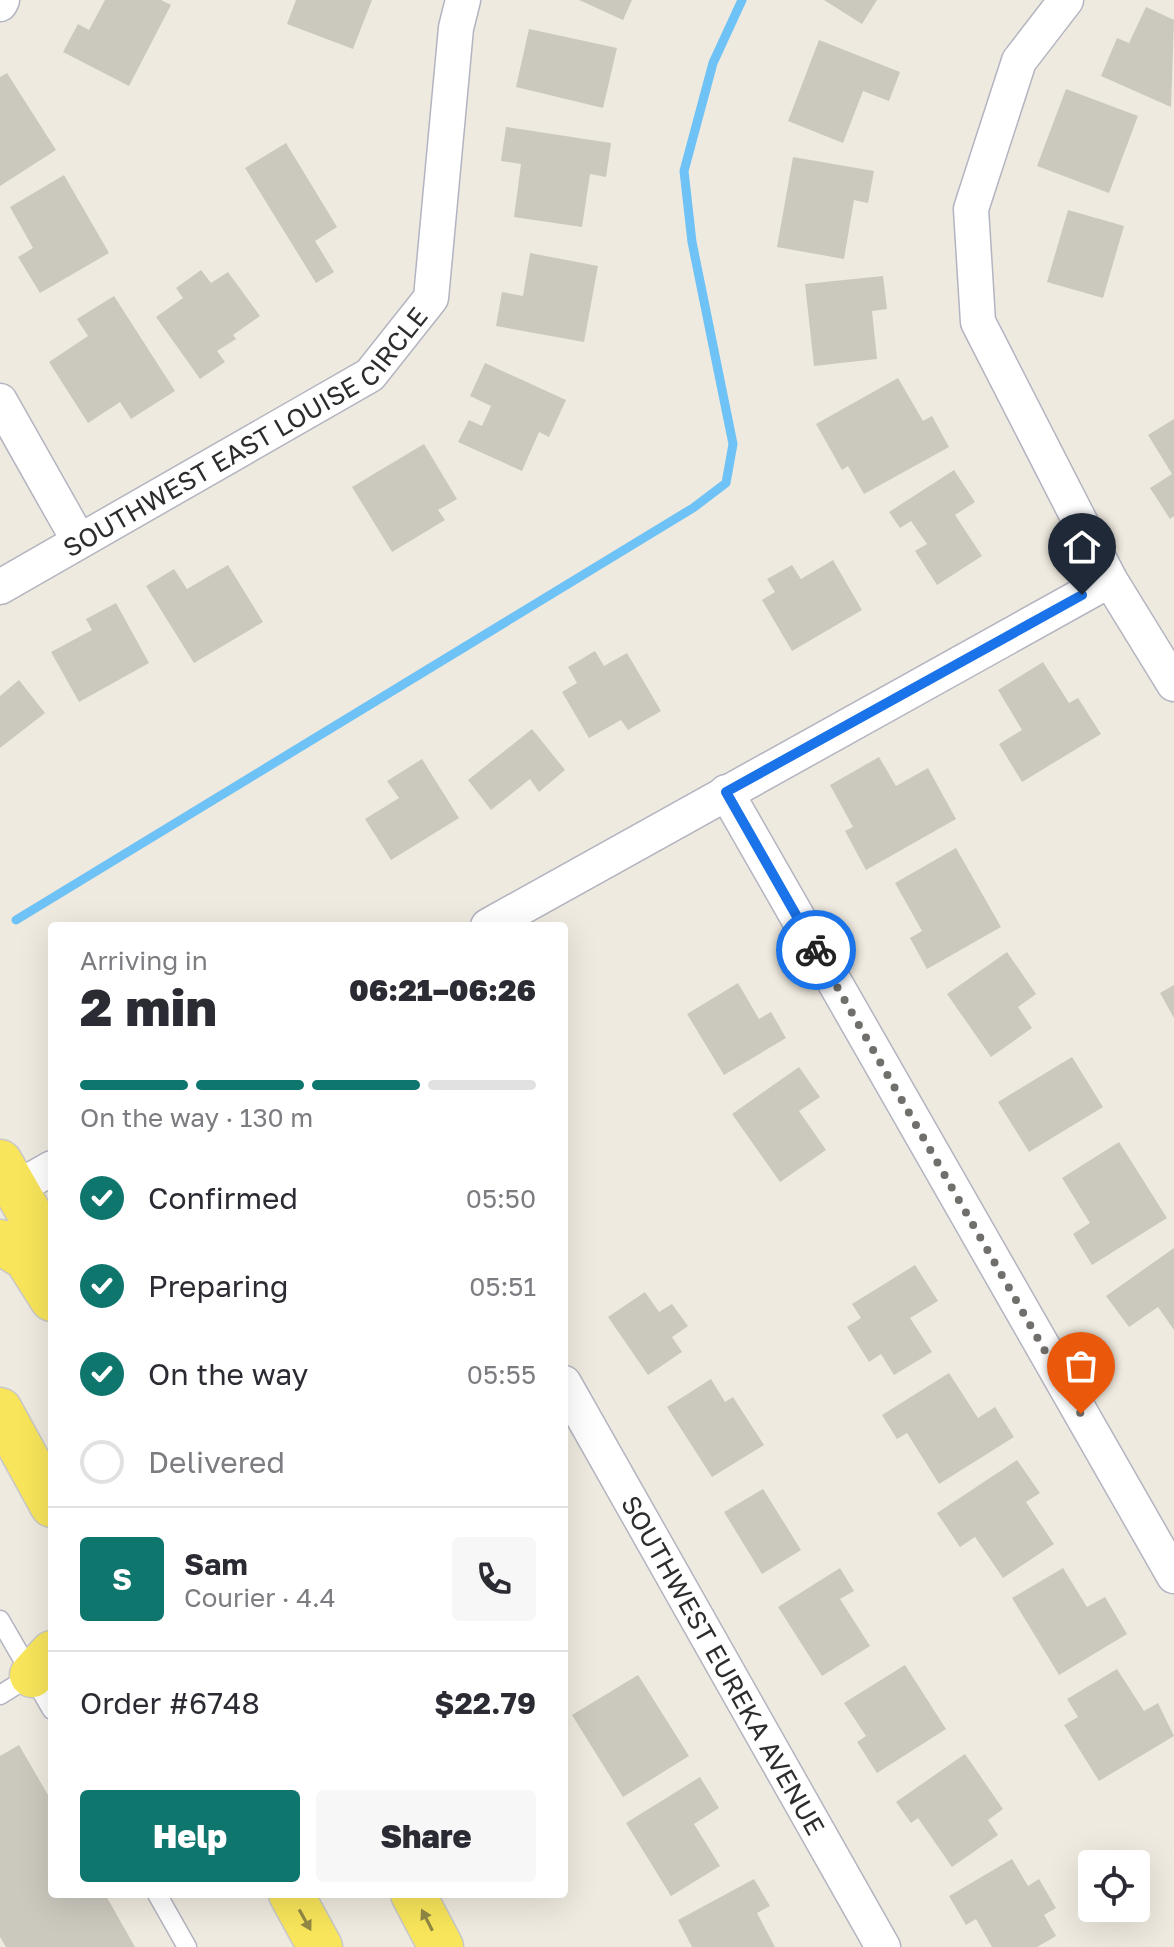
<!DOCTYPE html>
<meta charset="utf-8">
<style>
body{margin:0;font-family:"Golos Text",sans-serif;background:#f7f7f7;color:#2b2b33;height:100vh;display:flex;flex-direction:column;font-size:30px;white-space:nowrap}
*{box-sizing:border-box;margin:0}
p{font-size:26px;color:#7c7c81}
.icon{flex:none;width:44px;height:44px;fill:none;stroke:currentColor;stroke-width:2;stroke-linecap:round;stroke-linejoin:round}
.map{position:relative;flex:1;overflow:hidden}
.drawer{position:absolute;left:48px;top:922px;width:520px;height:976px;display:flex;flex-direction:column;background:#fff;border-radius:8px;box-shadow:0 8px 32px #0002}
.drawer>*{flex:none}
.buttons{position:absolute;left:1078px;top:1850px;display:grid;gap:16px}
.buttons a{display:grid;place-items:center;width:72px;height:72px;border-radius:8px;background:#fff;box-shadow:0 8px 32px #0002;font-size:40px}
.pin{position:absolute;display:grid;place-items:center;width:68px;height:68px;color:#fff;margin:-82px -34px;border-radius:50% 50% 50% 0;rotate:-45deg;box-shadow:0 0 8px #0007}
.pin .icon{rotate:45deg}
.courier{position:absolute;display:grid;place-items:center;width:80px;height:80px;margin:-40px;border:6px solid #1a73e8;border-radius:50%;background:#fff;color:#222;box-shadow:0 2px 10px #0007}
.headline em{font-style:normal;font-weight:800}
.headline div{display:flex;flex-direction:column-reverse}
.headline{display:flex;align-items:center;justify-content:space-between;height:136px;padding:0 32px}
h1{font-size:52px;font-weight:800;line-height:60px}
.bar{display:grid;grid-template-columns:repeat(4,1fr);gap:12px 8px;align-content:center;height:96px;padding:0 32px}
.bar i{height:10px;border-radius:6px;background:#e1e1e2}
.bar .on{background:#0f766e}
.bar p{grid-column:span 4}
.line{display:flex;align-items:center;gap:20px;padding:0 32px;border-top:2px solid #e1e1e2}
.line div{flex:1}
.round{display:grid;place-items:center;flex:none;width:84px;height:84px;border-radius:8px;background:#f7f7f7}
ol{padding:0 32px;list-style:none}
li{display:flex;align-items:center;gap:24px;height:88px}
li p{margin-inline-start:auto}
li .icon{padding:8px;border-radius:50%;background:#0f766e;color:#fff;stroke-width:4}
li:last-child{color:#7c7c81}
li i{width:44px;height:44px;border:4px solid #e1e1e2;border-radius:50%}
.action{display:flex;gap:16px;margin-top:auto;padding:16px 32px}
.action a{flex:1;height:92px;border-radius:8px;background:#0f766e;color:#fff;font-size:32px;font-weight:800;line-height:92px;text-align:center}
.action a+a{background:#f7f7f7;color:#2b2b33}
.map>svg:first-child{display:block}
.lines{fill:none;stroke-linecap:round;stroke-linejoin:round}
.stream{stroke:#6ec2f5;stroke-width:9}
.building{fill:#cbc8be}
.lane-casing{stroke:#b3b4c1;stroke-width:21}
.street-casing{stroke:#b3b4c1;stroke-width:37}
.primary-casing{stroke:#c8c8c8;stroke-width:47}
.lane{stroke:#fff;stroke-width:18}
.street{stroke:#fff;stroke-width:34}
.primary{stroke:#f8e55b;stroke-width:44}
.oneway{fill:#928944}
.done{stroke:#716f6b;stroke-width:8;stroke-dasharray:0 14.4}
.route{stroke:#1a73e8;stroke-width:10}
.labels{text-anchor:middle;dominant-baseline:central;stroke-width:8;stroke-linejoin:round;paint-order:stroke}
.street-label{font-size:26px;fill:#2d2d2d;stroke:#fff}
</style>
<div class="map">
<svg width="1174" height="1947" viewBox="0 0 1174 1947">
<rect width="100%" height="100%" fill="#efeadf"/>
<g class="lines">
<path class="stream" d="M 16,920 L 693,508 L 726,483 L 733,444 L 692,242 L 684,171 L 713,63 L 742,0"/>
</g>
<path class="building" d="M 105,0 L 161,0 L 171,5 L 129,86 L 63,52 L 78,24 L 89,30 Z
M 296,0 L 372,0 L 353,49 L 287,24 Z
M 579,0 L 632,0 L 623,20 Z
M 824,0 L 877,0 L 862,24 Z
M 1146,7 L 1174,20 L 1171,107 L 1101,76 L 1117,38 L 1129,43 Z
M 529,29 L 617,48 L 603,108 L 516,87 Z
M 819,40 L 900,72 L 889,101 L 863,91 L 843,143 L 788,121 Z
M 7,73 L 56,150 L 0,186 L 0,77 Z
M 1066,89 L 1138,116 L 1109,193 L 1037,166 Z
M 506,127 L 611,143 L 606,177 L 590,174 L 582,227 L 514,217 L 521,164 L 501,161 Z
M 286,143 L 337,227 L 315,241 L 334,272 L 316,283 L 245,168 Z
M 793,157 L 874,171 L 868,203 L 854,200 L 844,259 L 777,247 Z
M 64,175 L 109,253 L 40,293 L 18,257 L 33,248 L 10,207 Z
M 1068,210 L 1124,226 L 1103,298 L 1047,282 Z
M 530,253 L 598,266 L 584,342 L 496,326 L 502,292 L 523,296 Z
M 201,270 L 211,283 L 228,272 L 260,316 L 233,335 L 236,339 L 217,351 L 225,362 L 200,379 L 156,317 L 183,298 L 176,288 Z
M 883,276 L 887,309 L 872,311 L 877,359 L 814,366 L 805,284 Z
M 114,296 L 175,391 L 131,419 L 120,402 L 88,423 L 49,362 L 88,336 L 77,319 Z
M 485,363 L 566,400 L 549,437 L 539,432 L 522,471 L 458,442 L 469,420 L 482,426 L 491,406 L 470,396 Z
M 898,378 L 923,421 L 932,416 L 949,447 L 864,494 L 848,466 L 842,470 L 816,424 Z
M 1174,419 L 1174,516 L 1170,519 L 1150,488 L 1172,474 L 1148,435 Z
M 424,444 L 457,499 L 438,510 L 445,520 L 392,552 L 352,487 Z
M 954,470 L 975,502 L 955,515 L 982,556 L 937,585 L 915,551 L 927,544 L 911,521 L 900,528 L 889,512 Z
M 833,560 L 862,610 L 792,651 L 762,600 L 775,592 L 767,579 L 792,565 L 801,579 Z
M 228,565 L 263,622 L 194,663 L 146,586 L 174,569 L 187,589 Z
M 116,603 L 149,663 L 79,702 L 51,652 L 92,630 L 86,619 Z
M 595,651 L 604,666 L 627,653 L 661,711 L 628,730 L 621,720 L 589,738 L 562,692 L 577,683 L 568,667 Z
M 1043,662 L 1069,703 L 1078,698 L 1101,734 L 1022,782 L 999,744 L 1022,730 L 998,690 Z
M 19,680 L 45,713 L 0,748 L 0,696 Z
M 532,729 L 565,770 L 539,792 L 530,779 L 491,810 L 468,780 Z
M 879,757 L 896,786 L 928,768 L 956,819 L 866,870 L 845,831 L 853,827 L 830,785 Z
M 422,759 L 459,818 L 391,860 L 365,819 L 399,798 L 387,781 Z
M 956,848 L 1001,927 L 927,969 L 910,938 L 922,931 L 895,883 Z
M 1007,952 L 1036,994 L 1018,1007 L 1032,1028 L 991,1057 L 947,994 Z
M 738,983 L 759,1019 L 771,1012 L 786,1038 L 724,1075 L 687,1014 Z
M 1174,985 L 1174,1018 L 1160,993 Z
M 1072,1057 L 1103,1107 L 1029,1152 L 998,1102 Z
M 799,1067 L 820,1097 L 799,1111 L 826,1150 L 780,1182 L 732,1114 Z
M 1119,1142 L 1167,1218 L 1092,1265 L 1073,1234 L 1090,1223 L 1062,1178 Z
M 1174,1248 L 1174,1330 L 1158,1307 L 1129,1327 L 1106,1296 Z
M 915,1265 L 938,1301 L 910,1318 L 932,1352 L 894,1375 L 881,1354 L 869,1362 L 847,1327 L 861,1318 L 852,1304 Z
M 645,1292 L 659,1312 L 672,1304 L 688,1326 L 672,1337 L 682,1352 L 648,1375 L 608,1317 Z
M 949,1373 L 978,1418 L 995,1407 L 1014,1437 L 939,1484 L 907,1433 L 897,1439 L 882,1415 Z
M 711,1379 L 725,1402 L 733,1397 L 764,1445 L 712,1477 L 667,1407 Z
M 1017,1460 L 1040,1493 L 1026,1502 L 1054,1544 L 1003,1578 L 975,1537 L 960,1547 L 937,1513 Z
M 763,1489 L 801,1550 L 762,1574 L 724,1512 Z
M 840,1568 L 854,1591 L 840,1599 L 870,1646 L 822,1676 L 778,1607 Z
M 1063,1568 L 1087,1607 L 1105,1597 L 1127,1634 L 1059,1675 L 1012,1598 Z
M 905,1665 L 946,1729 L 877,1773 L 857,1742 L 866,1736 L 844,1703 Z
M 1117,1669 L 1144,1711 L 1158,1703 L 1174,1736 L 1099,1781 L 1064,1725 L 1078,1717 L 1067,1699 Z
M 638,1675 L 689,1756 L 623,1797 L 572,1715 Z
M 19,1745 L 52,1802 L 52,1894 L 105,1894 L 135,1947 L 6,1947 L 0,1937 L 0,1756 Z
M 965,1754 L 1003,1809 L 988,1820 L 998,1835 L 952,1867 L 918,1818 L 911,1823 L 896,1802 Z
M 700,1777 L 719,1808 L 694,1824 L 720,1866 L 671,1896 L 626,1823 Z
M 1012,1859 L 1028,1886 L 1039,1879 L 1056,1908 L 1044,1915 L 1056,1936 L 1037,1947 L 992,1947 L 976,1919 L 966,1925 L 949,1896 Z
M 754,1879 L 770,1906 L 757,1913 L 775,1947 L 692,1947 L 678,1920 Z"/>
<g class="lines">
<g class="lane-casing">
<path id="lane" d="M 0,1620 L 52,1710
M 0,1695 L 32,1675
M 157,1894 L 187,1947"/>
</g>
<g class="street-casing">
<g id="street">
<path d="M 1066,0 L 1019,61 L 971,209 L 978,322 L 1110,580 L 1174,684"/>
<path d="M 0,4 L 2,0"/>
<path d="M 0,401 L 79,541"/>
<path id="s1" d="M 0,587 L 370,375 L 431,298 L 456,28 L 463,0"/>
<path d="M 726,792 L 1174,1576"/>
<path d="M 488,926 L 1110,580"/>
<path d="M 15,1189 L 52,1168"/>
<path id="s2" d="M 564,1383 L 883,1947"/>
</g>
</g>
<g class="primary-casing">
<path id="primary" d="M 0,1162 L 52,1253
M 0,1242 L 26,1258 L 52,1299
M 0,1410 L 52,1505
M 32,1675 L 52,1653
M 291,1894 L 320,1947
M 413,1894 L 441,1947"/>
</g>
<use href="#lane" class="lane"/>
<use href="#street" class="street"/>
<use href="#primary" class="primary"/>
</g>
<defs><path id="oneway-solid" d="M-6-.8H1V-3.2L6.5 0L1 3.2V.8H-6Z" transform="scale(2)"/></defs>
<g class="oneway">
<use href="#oneway-solid" transform="translate(305 1920) rotate(61)"/>
<use href="#oneway-solid" transform="translate(427 1920) rotate(-117)"/>
</g>
<g class="lines">
<path class="done" d="M 816,950 L 1081,1414"/>
<path class="route" d="M 816,950 L 726,792 L 1082,595"/>
</g>
<g class="labels">
<g class="street-label">
<text stroke="none"><textPath href="#s1" startOffset="292">SOUTHWEST EAST LOUISE CIRCLE</textPath></text>
<text stroke="none"><textPath href="#s2" startOffset="324">SOUTHWEST EUREKA AVENUE</textPath></text>
</g>
</g>
</svg>
<div class="buttons">
<a><svg class="icon" aria-label="locate" viewBox="0 0 24 24"><circle cx="12" cy="12" r="6"/><path d="M12 2v4M12 18v4M2 12h4M18 12h4"/></svg></a>
</div>
<div class="pin" style="left:1081px;top:1414px;background:#ea580c"><svg class="icon" aria-label="bag" viewBox="0 0 24 24"><path d="M5 8h14l-1 12H6zM9 8a3 3 0 0 1 6 0"/></svg></div>
<div class="pin" style="left:1082px;top:595px;background:#1f2937"><svg class="icon" aria-label="home" viewBox="0 0 24 24"><path d="M3 11l9-7 9 7M6 9v11h12V9"/></svg></div>
<div class="courier" style="left:816px;top:950px"><svg class="icon" aria-label="bike" viewBox="0 0 24 24"><circle cx="6" cy="16" r="4"/><circle cx="18" cy="16" r="4"/><path d="M6 16l4-8h5l3 8M10 8l3 8H6M13 5h3"/></svg></div>
<section class="drawer">
<div class="headline"><div><h1>2 min</h1><p>Arriving in</p></div><em>06:21–06:26</em></div>
<div class="bar"><i class="on"></i><i class="on"></i><i class="on"></i><i></i><p>On the way · 130 m</p></div>
<ol>
<li><svg class="icon" aria-label="check" viewBox="0 0 24 24"><path d="M5 12l5 5 9-10"/></svg>Confirmed<p>05:50</p></li>
<li><svg class="icon" aria-label="check" viewBox="0 0 24 24"><path d="M5 12l5 5 9-10"/></svg>Preparing<p>05:51</p></li>
<li><svg class="icon" aria-label="check" viewBox="0 0 24 24"><path d="M5 12l5 5 9-10"/></svg>On the way<p>05:55</p></li>
<li><i></i>Delivered</li>
</ol>
<div class="line" style="height:144px"><b class="round" style="background:#0f766e;color:#fff">S</b><div><b>Sam</b><p>Courier · 4.4</p></div><a class="round"><svg class="icon" aria-label="phone" viewBox="0 0 24 24"><path d="M5 4h4l2 5-3 2q2 4 5 5l2-3 5 2v4C11 20 4 13 5 4z"/></svg></a></div>
<div class="line" style="height:104px"><div>Order #6748</div><b>$22.79</b></div>
<div class="action"><a>Help</a><a>Share</a></div>
</section>
</div>
